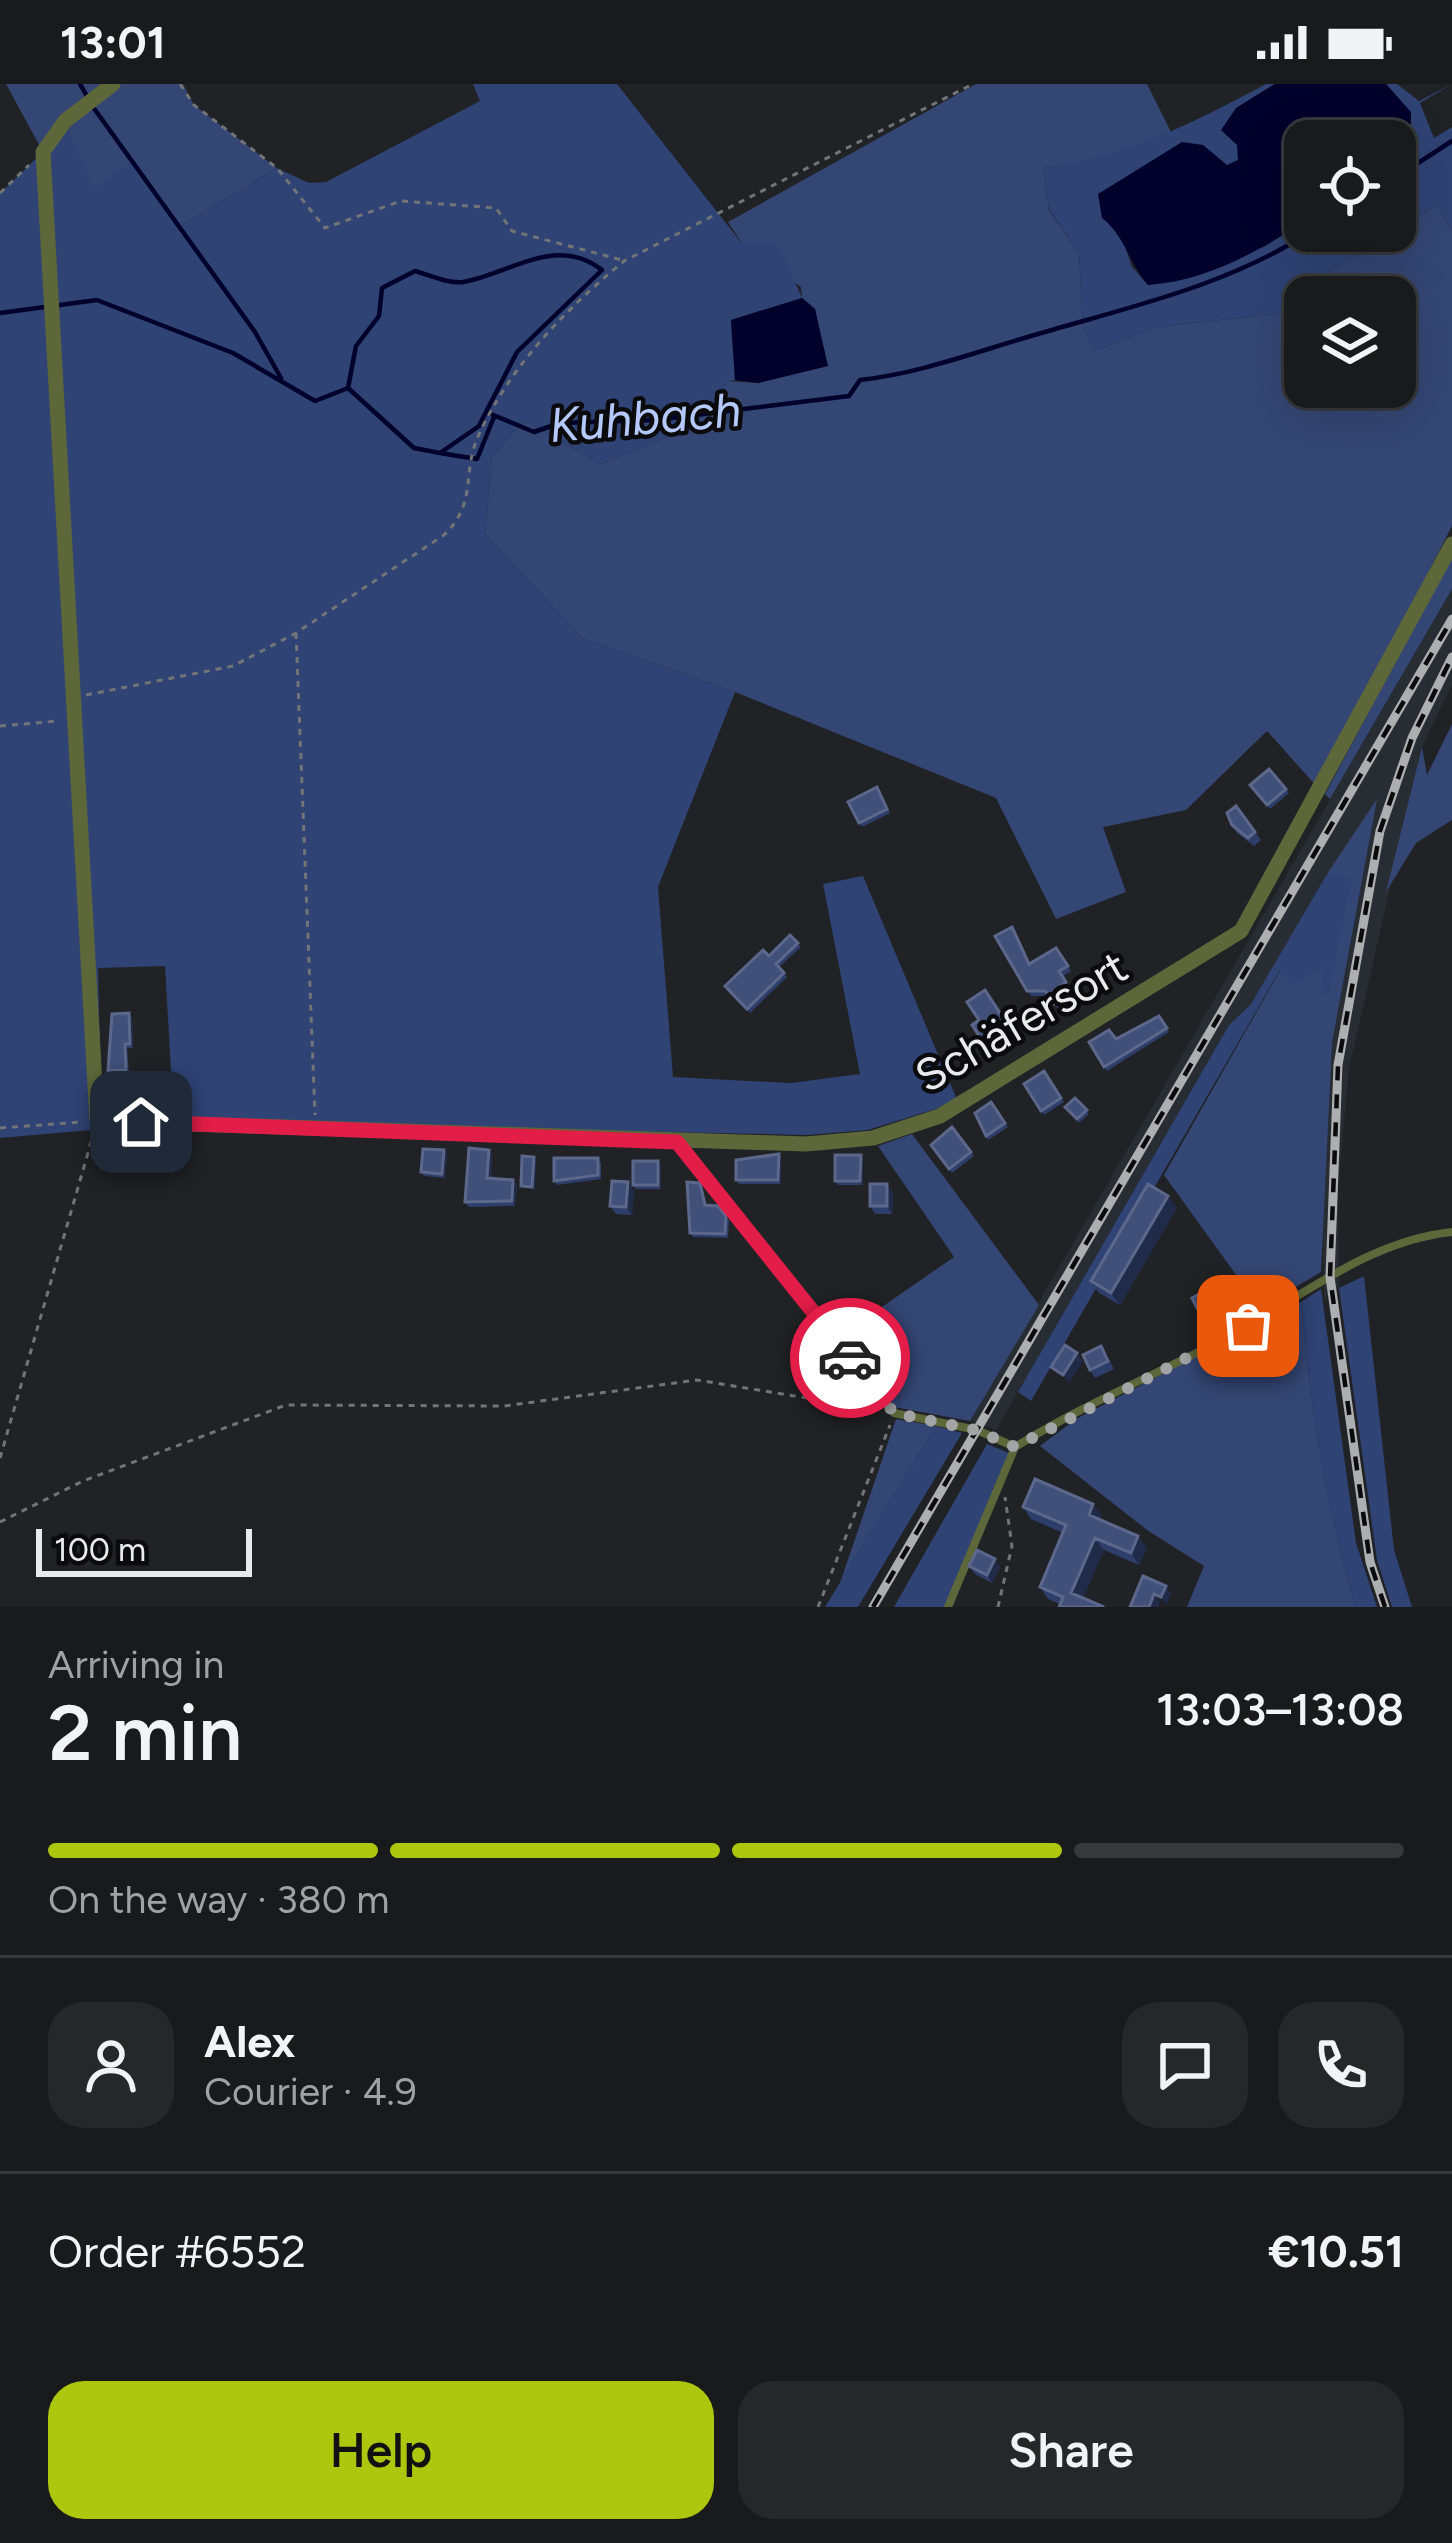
<!DOCTYPE html>
<meta charset="utf-8">
<style>
body{margin:0;font-family:Figtree,sans-serif;background:#262729;color:#f1f3f6;height:100vh;display:flex;flex-direction:column;font-size:45px;white-space:nowrap}
*{box-sizing:border-box;margin:0}
p{font-size:39px;color:#9fa1a3}
.icon{flex:none;width:66px;height:66px;fill:none;stroke:currentColor;stroke-width:2;stroke-linecap:round;stroke-linejoin:round}
.map{position:relative;height:1523px;overflow:hidden}
.details{display:flex;flex-direction:column;background:#191a1c;flex:1}
.details>*{flex:none}
.tools{position:absolute;left:1284px;top:36px;display:grid;gap:24px}
.tools a{display:grid;place-items:center;width:132px;height:132px;border-radius:24px;background:#191a1c;box-shadow:0 12px 48px #0002,0 0 0 3px #37383b;font-size:60px}
.scale{position:absolute;left:36px;bottom:30px;width:216px;box-sizing:border-box;padding-left:12px;border:6px solid #e9eaec;border-top:0;font-size:33px;line-height:42px;white-space:nowrap;color:#e9eaec;-webkit-text-stroke:9px #0b0b0d;paint-order:stroke}
.pin{position:absolute;display:grid;place-items:center;width:102px;height:102px;color:#fff;margin:-51px;border-radius:24px;box-shadow:0 6px 18px #0006}
.courier{position:absolute;display:grid;place-items:center;width:120px;height:120px;margin:-60px;border:9px solid #e11d48;border-radius:50%;background:#fff;color:#222;box-shadow:0 3px 15px #0007}
.overview em{font-style:normal;font-weight:600}
.overview div{display:flex;flex-direction:column-reverse}
.overview{display:flex;align-items:center;justify-content:space-between;height:204px;padding:0 48px}
h1{font-size:78px;font-weight:600;line-height:90px}
.bar{display:grid;grid-template-columns:repeat(4,1fr);gap:18px 12px;align-content:center;height:144px;padding:0 48px}
.bar i{height:15px;border-radius:9px;background:#37383b}
.bar .on{background:#adc60e}
.bar p{grid-column:span 4}
.line{display:flex;align-items:center;gap:30px;padding:0 48px;border-top:3px solid #37383b}
.line div{flex:1}
.round{display:grid;place-items:center;flex:none;width:126px;height:126px;border-radius:36px;background:#262729}
.action{display:flex;gap:24px;margin-top:auto;padding:24px 48px}
.action a{flex:1;height:138px;border-radius:36px;background:#adc60e;color:#111;font-size:48px;font-weight:600;line-height:138px;text-align:center}
.action a+a{background:#262729;color:#f1f3f6}
.status{display:flex;justify-content:space-between;align-items:center;height:84px;padding:0 60px;background:#191a1c;direction:ltr}
.status svg{height:33px;fill:currentColor}
.map>svg:first-child{display:block}
.built{fill:#282c33}
.green{fill:#344673;fill-rule:evenodd}
.forest{fill:#2f4374}
.water{fill:#01012c}
.lines{fill:none;stroke-linecap:round;stroke-linejoin:round}
.stream{stroke:#01012c;stroke-width:4.5}
.path{stroke:#737477;stroke-width:3;stroke-dasharray:6 6;stroke-linecap:butt}
.lane{stroke:#5d673a;stroke-width:8}
.street{stroke:#5d673a;stroke-width:15}
.rail-casing{stroke:#adaeb0;stroke-width:9}
.rail{stroke:#0b0b0d;stroke-width:4.5;stroke-dasharray:14;stroke-linecap:butt}
.wall{fill:#2d3e6b}
.shaded-wall{fill:#202b49}
.building{fill:#415079;stroke:#5c688b;stroke-width:3}
.done{stroke:#a3a4a6;stroke-width:12;stroke-dasharray:0 21.6}
.route{stroke:#e11d48;stroke-width:15}
.labels{text-anchor:middle;dominant-baseline:central;stroke-width:9;stroke-linejoin:round;paint-order:stroke}
.street-label{font-size:45px;fill:#e9eaec;stroke:#0b0b0d}
.water-label{font-size:48px;font-style:italic;fill:#b4c9f9;stroke:#0b0b0d}
</style>
<div class="status"><b>13:01</b><svg viewBox="0 0 49 12"><path d="M0 12V9h3v3zM5 12V6h3v6zM10 12V3h3v9zM15 12V0h3v12zM26 1h20v11H26zM47 4h2v5h-2z"/></svg></div>
<div class="map">
<svg width="1452" height="1523" viewBox="0 0 1452 1523">
<rect width="100%" height="100%" fill="#212225"/>
<path class="built" d="M 1452,505 L 1452,601 L 1422,663 L 1349,985 L 1338,1102 L 1339,1204 L 1324,1215 L 1322,1100 L 1332,959 L 1376,718 L 1251,920 L 1229,941 L 996,1346 L 970,1337 Z"/>
<path class="green" d="M 6,0 L 183,0 L 194,21 L 277,84 L 181,142 L 94,107 L 43,68 Z
M 976,0 L 1147,0 L 1172,50 L 1099,77 L 1043,84 L 1049,126 L 1079,169 L 1083,242 L 1094,267 L 1156,243 L 1285,229 L 1329,188 L 1437,121 L 1452,147 L 1452,442 L 1318,704 L 1267,647 L 1186,726 L 1103,743 L 1126,808 L 1056,835 L 996,714 L 735,608 L 582,554 L 485,450 L 492,372 L 524,336 L 601,380 L 678,349 L 721,320 L 725,297 L 758,299 L 827,282 L 815,225 L 802,214 L 801,203 L 743,161 L 728,138 ZM 1305,213 L 1395,213 L 1395,303 L 1305,303 Z
M 1452,473 L 1452,505 L 1330,715 L 1325,710 Z
M 1452,640 L 1452,736 L 1416,759 L 1386,808 L 1422,663 L 1427,691 Z
M 1377,715 L 1332,959 L 1321,1188 L 1260,1224 L 1164,1091 L 1281,885 L 1351,796 L 1327,790 Z
M 912,1050 L 1039,1221 L 970,1337 L 894,1323 L 840,1252 L 954,1173 L 878,1062 Z
M 1301,1218 C 1311,1322 1326,1423 1356,1523 L 1187,1523 L 1204,1482 L 1147,1446 L 1040,1362 L 1076,1335 Z
M 896,1335 L 936,1342 L 840,1499 Z"/>
<path class="forest" d="M 473,0 L 617,0 L 743,161 L 779,161 L 802,214 L 731,236 L 735,296 L 725,298 L 721,320 L 678,349 L 601,380 L 524,336 L 492,372 L 485,450 L 582,554 L 735,608 L 658,803 L 673,993 L 791,999 L 860,990 L 823,800 L 863,792 L 958,1018 L 868,1046 L 807,1051 L 174,1038 L 165,882 L 98,884 L 102,1045 L 0,1054 L 0,109 L 43,68 L 65,37 L 94,106 L 133,76 L 181,142 L 277,84 L 309,99 L 326,98 L 480,17 Z
M 1266,0 L 1275,0 L 1236,24 L 1239,76 L 1228,82 L 1212,72 L 1120,148 L 1132,183 L 1148,201 L 1264,163 L 1305,137 L 1305,147 L 1395,147 L 1329,188 L 1285,229 L 1156,243 L 1094,267 L 1083,242 L 1079,169 L 1049,125 L 1043,84 C 1127,73 1193,39 1266,0 Z
M 1386,0 L 1397,0 L 1419,17 L 1452,0 L 1420,19 L 1434,54 L 1452,43 L 1452,147 L 1437,121 L 1395,147 L 1395,79 L 1410,69 L 1411,29 Z
M 1327,790 L 1351,795 L 1329,910 L 1322,911 L 1325,880 L 1293,902 L 1280,886 L 1031,1317 L 1018,1308 L 1229,941 L 1251,920 Z
M 1364,1192 L 1394,1466 L 1412,1523 L 1392,1523 L 1377,1476 L 1339,1204 Z
M 1321,1205 L 1356,1459 L 1377,1523 L 1356,1523 C 1326,1423 1311,1322 1301,1218 Z
M 936,1342 L 962,1349 L 858,1523 L 825,1523 Z
M 987,1360 L 1011,1370 L 945,1523 L 894,1523 Z"/>
<path class="water" d="M 1275,0 L 1386,0 L 1411,28 L 1410,69 L 1395,79 L 1395,57 L 1305,57 L 1305,137 C 1257,168 1206,197 1148,201 C 1129,179 1125,152 1102,134 L 1098,110 L 1182,58 L 1203,61 L 1227,81 L 1238,76 L 1237,61 L 1221,46 L 1236,24 Z
M 802,214 L 815,225 L 828,282 L 758,299 L 735,296 L 731,236 Z"/>
<g class="lines">
<path class="stream" d="M 80,0 L 88,14
M 93,23 L 255,248 L 281,294
M 1395,94 L 1452,57
M 0,229 L 97,216 L 233,269 L 315,317 L 348,304 L 356,262 L 379,232 L 382,204 L 415,187 C 429,191 449,200 463,198 C 510,190 556,150 602,186 L 517,268 L 486,328 L 534,348 L 560,339 L 655,336 L 849,312 L 860,296 C 922,289 978,267 1038,250 C 1133,222 1229,201 1312,147
M 348,304 L 414,364 L 440,369 L 479,342 L 486,328
M 440,369 L 477,375 L 494,333"/>
<path class="path" d="M 180,0 L 194,21 L 277,84 L 325,144 L 401,117 L 496,124 L 512,147 L 622,176
M 0,109 L 29,81
M 296,549 L 315,1031
M 86,611 L 233,582 L 296,549 L 444,451 C 479,417 460,390 480,348 C 513,279 566,225 624,177 L 973,0
M 0,642 L 58,637
M 0,1044 L 82,1038
M 0,1374 L 94,1048
M 0,1438 L 83,1397 L 286,1321 L 504,1322 L 697,1296 L 874,1325
M 818,1523 L 890,1341
M 998,1523 L 1012,1462 L 1005,1413"/>
<path class="lane" d="M 677,1058 L 894,1329 L 977,1346 L 1015,1363
M 1015,1363 C 1083,1321 1157,1290 1228,1253 C 1301,1214 1367,1157 1452,1148
M 948,1523 L 1015,1363"/>
<path class="street" d="M 113,0 L 65,37 L 43,68 L 97,1037 L 806,1060 L 873,1054 L 940,1032 L 1241,847 L 1452,460"/>
<g class="rail-casing">
<path id="rail" d="M 873,1523 L 1452,535
M 1385,1523 L 1370,1478 L 1330,1193 L 1338,981 L 1380,747 L 1412,654 L 1452,573"/>
</g>
<use href="#rail" class="rail"/>
</g>
<path class="wall" d="M 1269,685 L 1289,709 L 1270,725 L 1250,701 Z
M 877,703 L 890,729 L 862,743 L 848,718 Z
M 1236,722 L 1261,756 L 1254,762 L 1237,749 L 1232,741 Z
M 1012,843 L 1030,880 L 1056,864 L 1071,887 L 1063,892 L 1069,903 L 1065,907 L 1071,916 L 1058,925 L 1049,912 L 1031,912 L 995,852 Z
M 790,851 L 801,863 L 779,883 L 787,893 L 750,929 L 728,906 L 769,872 Z
M 985,906 L 1016,953 L 991,970 L 972,941 L 979,936 Z
M 1159,932 L 1169,948 L 1107,987 L 1089,958 L 1116,955 Z
M 132,933 L 133,964 L 127,964 L 129,990 L 111,991 L 108,987 Z
M 1044,987 L 1064,1018 L 1044,1031 L 1024,1000 Z
M 1075,1014 L 1089,1030 L 1079,1039 L 1065,1023 Z
M 991,1018 L 1008,1043 L 988,1056 L 986,1052 Z
M 952,1043 L 974,1072 L 952,1089 L 931,1061 Z
M 444,1066 L 447,1070 L 445,1094 L 424,1092 L 421,1088 Z
M 489,1066 L 492,1071 L 491,1095 L 513,1096 L 517,1101 L 515,1122 L 469,1123 L 465,1118 Z
M 779,1070 L 781,1074 L 781,1100 L 739,1100 L 736,1096 Z
M 863,1075 L 863,1101 L 838,1101 L 835,1097 Z
M 658,1077 L 661,1081 L 661,1105 L 636,1105 L 633,1101 Z
M 601,1078 L 601,1095 L 557,1101 L 554,1097 Z
M 700,1099 L 707,1121 L 729,1136 L 728,1154 L 693,1153 L 690,1149 Z
M 634,1106 L 632,1131 L 616,1130 L 610,1122 Z
M 893,1108 L 892,1130 L 875,1130 L 870,1122 Z
M 1177,1124 L 1120,1221 L 1099,1209 L 1091,1197 Z
M 1219,1199 L 1233,1223 L 1205,1238 L 1192,1214 Z
M 1101,1262 L 1114,1285 L 1095,1294 L 1090,1286 Z
M 1023,1423 L 1102,1432 L 1100,1435 L 1147,1464 L 1139,1481 L 1104,1466 L 1083,1514 L 1060,1520 L 1048,1515 L 1040,1503 L 1063,1449 L 1031,1435 Z
M 995,1475 L 1000,1483 L 992,1499 L 975,1490 L 969,1482 Z"/>
<path class="shaded-wall" d="M 129,929 L 132,933 L 133,964 L 130,960 Z
M 444,1066 L 447,1070 L 445,1094 L 442,1090 Z
M 489,1066 L 492,1071 L 490,1099 L 487,1094 Z
M 779,1070 L 781,1074 L 781,1100 L 778,1096 Z
M 861,1071 L 863,1075 L 863,1101 L 860,1097 Z
M 534,1073 L 536,1077 L 535,1107 L 532,1103 Z
M 658,1077 L 661,1081 L 661,1105 L 658,1101 Z
M 513,1096 L 517,1101 L 515,1122 L 512,1117 Z
M 628,1098 L 634,1106 L 632,1131 L 626,1123 Z
M 887,1100 L 893,1108 L 892,1130 L 887,1122 Z
M 1168,1112 L 1177,1124 L 1120,1221 L 1111,1209 Z
M 1077,1269 L 1083,1277 L 1069,1299 L 1063,1291 Z
M 1093,1420 L 1102,1432 L 1097,1443 L 1089,1431 Z
M 1138,1452 L 1147,1464 L 1139,1481 L 1131,1469 Z
M 1095,1454 L 1104,1466 L 1080,1521 L 1071,1509 Z
M 995,1475 L 1000,1483 L 992,1499 L 987,1491 Z
M 1166,1502 L 1171,1510 L 1166,1521 L 1161,1513 Z
M 1154,1510 L 1160,1518 L 1158,1523 L 1149,1523 Z"/>
<path class="building" d="M 1269,685 L 1286,705 L 1267,721 L 1250,701 Z
M 877,703 L 887,725 L 859,739 L 848,718 Z
M 1236,722 L 1255,748 L 1248,754 L 1232,741 L 1227,729 Z
M 1012,843 L 1029,880 L 1056,864 L 1068,882 L 1059,887 L 1066,898 L 1061,902 L 1067,911 L 1054,920 L 1045,907 L 1027,907 L 995,852 Z
M 790,851 L 798,859 L 776,880 L 784,889 L 747,925 L 725,902 L 763,866 L 769,872 Z
M 985,906 L 1013,949 L 988,966 L 972,941 L 979,936 L 967,918 Z
M 129,929 L 130,960 L 125,960 L 126,986 L 108,987 L 112,930 Z
M 1159,932 L 1167,944 L 1104,983 L 1089,958 L 1109,946 L 1116,955 Z
M 1044,987 L 1061,1014 L 1041,1027 L 1024,1000 Z
M 140,1003 L 152,1004 L 151,1018 L 139,1017 Z
M 1075,1014 L 1087,1026 L 1077,1035 L 1065,1023 Z
M 991,1018 L 1005,1039 L 986,1052 L 975,1029 Z
M 952,1043 L 971,1068 L 949,1085 L 931,1061 Z
M 469,1064 L 489,1066 L 487,1094 L 513,1096 L 512,1117 L 465,1118 Z
M 423,1065 L 444,1066 L 442,1090 L 421,1088 Z
M 779,1070 L 778,1096 L 736,1096 L 736,1076 Z
M 835,1071 L 861,1071 L 860,1097 L 835,1097 Z
M 522,1072 L 534,1073 L 532,1103 L 521,1102 Z
M 554,1074 L 598,1074 L 598,1091 L 554,1097 Z
M 633,1077 L 658,1077 L 658,1101 L 633,1101 Z
M 612,1097 L 628,1098 L 626,1123 L 610,1122 Z
M 687,1098 L 700,1099 L 705,1121 L 718,1122 L 726,1132 L 725,1150 L 690,1149 Z
M 870,1100 L 887,1100 L 887,1122 L 870,1122 Z
M 1148,1100 L 1168,1112 L 1111,1209 L 1091,1197 Z
M 1219,1199 L 1230,1219 L 1202,1234 L 1192,1214 Z
M 1065,1261 L 1077,1269 L 1063,1291 L 1051,1283 Z
M 1101,1262 L 1108,1277 L 1090,1286 L 1083,1271 Z
M 1035,1395 L 1093,1420 L 1089,1431 L 1138,1452 L 1131,1469 L 1095,1454 L 1071,1509 L 1104,1523 L 1059,1523 L 1063,1513 L 1040,1503 L 1066,1441 L 1023,1423 Z
M 977,1466 L 995,1475 L 987,1491 L 969,1482 Z
M 1143,1492 L 1166,1502 L 1161,1513 L 1154,1510 L 1149,1523 L 1130,1523 Z"/>
<g class="lines">
<path class="done" d="M 850,1274 L 894,1329 L 976,1346 L 1015,1363 L 1248,1242"/>
<path class="route" d="M 141,1038 L 677,1058 L 850,1274"/>
</g>
<g class="labels">
<g class="street-label">
<text transform="translate(1021 937) rotate(-30)">Schäfersort</text>
</g>
<g class="water-label">
<text transform="translate(645 333) rotate(-5)">Kuhbach</text>
</g>
</g>
</svg>
<div class="tools">
<a><svg class="icon" aria-label="locate" viewBox="0 0 24 24"><circle cx="12" cy="12" r="6"/><path d="M12 2v4M12 18v4M2 12h4M18 12h4"/></svg></a>
<a><svg class="icon" aria-label="layers" viewBox="0 0 24 24"><path d="M12 4l9 5-9 5-9-5zM3 14l9 5 9-5"/></svg></a>
</div>
<div class="scale">100 m</div>
<div class="pin" style="left:1248px;top:1242px;background:#ea580c"><svg class="icon" aria-label="bag" viewBox="0 0 24 24"><path d="M5 8h14l-1 12H6zM9 8a3 3 0 0 1 6 0"/></svg></div>
<div class="pin" style="left:141px;top:1038px;background:#1f2937"><svg class="icon" aria-label="home" viewBox="0 0 24 24"><path d="M3 11l9-7 9 7M6 9v11h12V9"/></svg></div>
<div class="courier" style="left:850px;top:1274px"><svg class="icon" aria-label="car" viewBox="0 0 24 24"><path d="M5 17H2v-5l4-1 3-4h7l3 4 3 1v5h-3M9 17h6M6 11h13"/><circle cx="7" cy="17" r="2"/><circle cx="17" cy="17" r="2"/></svg></div>
</div>
<section class="details">
<div class="overview"><div><h1>2 min</h1><p>Arriving in</p></div><em>13:03–13:08</em></div>
<div class="bar"><i class="on"></i><i class="on"></i><i class="on"></i><i></i><p>On the way · 380 m</p></div>
<div class="line" style="height:216px"><a class="round"><svg class="icon" aria-label="person" viewBox="0 0 24 24"><circle cx="12" cy="8" r="4"/><path d="M4 21q1-7 8-7t8 7"/></svg></a><div><b>Alex</b><p>Courier · 4.9</p></div><a class="round"><svg class="icon" aria-label="chat" viewBox="0 0 24 24"><path d="M4 5h16v11H9l-5 4z"/></svg></a><a class="round"><svg class="icon" aria-label="phone" viewBox="0 0 24 24"><path d="M5 4h4l2 5-3 2q2 4 5 5l2-3 5 2v4C11 20 4 13 5 4z"/></svg></a></div>
<div class="line" style="height:156px"><div>Order #6552</div><b>€10.51</b></div>
<div class="action"><a>Help</a><a>Share</a></div>
</section>
